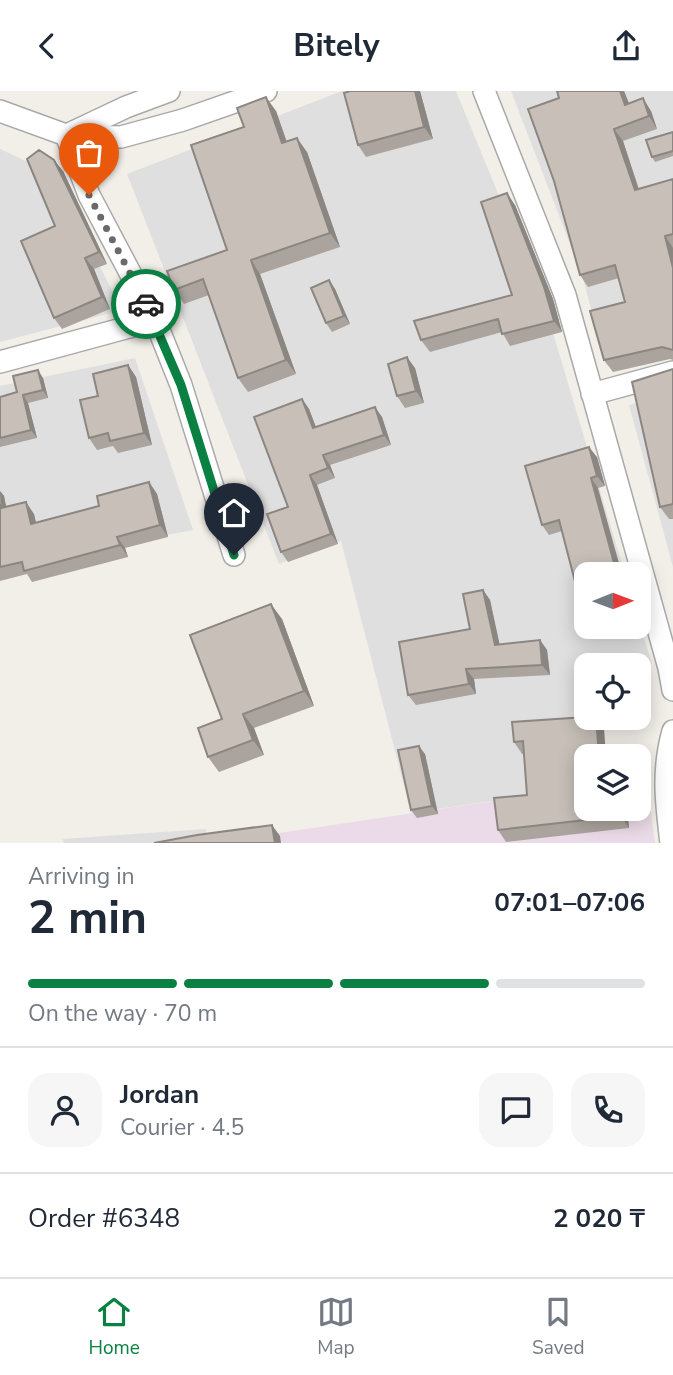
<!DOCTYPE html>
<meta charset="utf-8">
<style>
body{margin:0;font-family:"Nunito Sans",sans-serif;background:#f6f6f7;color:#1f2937;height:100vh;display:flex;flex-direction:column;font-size:26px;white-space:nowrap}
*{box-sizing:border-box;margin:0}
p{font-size:23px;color:#747a83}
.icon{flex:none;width:38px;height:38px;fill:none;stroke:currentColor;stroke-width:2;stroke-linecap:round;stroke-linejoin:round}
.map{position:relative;height:752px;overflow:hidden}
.drawer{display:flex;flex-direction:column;background:#fff;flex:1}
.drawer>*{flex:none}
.needle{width:46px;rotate:89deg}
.controls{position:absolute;left:574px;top:471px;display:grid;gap:14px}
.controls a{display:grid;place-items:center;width:77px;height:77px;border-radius:14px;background:#fff;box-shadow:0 4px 18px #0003;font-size:35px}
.pin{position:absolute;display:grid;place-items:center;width:60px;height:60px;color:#fff;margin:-72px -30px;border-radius:50% 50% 50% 0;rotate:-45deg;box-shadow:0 0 7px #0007}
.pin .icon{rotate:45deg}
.courier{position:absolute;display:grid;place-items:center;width:70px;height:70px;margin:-35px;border:5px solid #0b8043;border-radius:50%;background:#fff;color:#222;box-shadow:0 2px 9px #0007}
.head em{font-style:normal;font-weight:700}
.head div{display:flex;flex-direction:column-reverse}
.head{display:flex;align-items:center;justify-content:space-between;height:119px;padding:0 28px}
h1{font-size:46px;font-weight:700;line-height:52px}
.bar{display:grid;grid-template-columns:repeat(4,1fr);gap:10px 7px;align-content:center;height:84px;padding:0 28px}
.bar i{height:9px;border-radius:5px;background:#e0e1e3}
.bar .on{background:#0b8043}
.bar p{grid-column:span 4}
.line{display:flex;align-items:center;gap:18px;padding:0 28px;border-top:2px solid #e0e1e3}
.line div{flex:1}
.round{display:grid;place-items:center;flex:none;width:74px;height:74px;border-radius:21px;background:#f6f6f7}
header{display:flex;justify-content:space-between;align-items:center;height:91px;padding:0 28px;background:#fff;font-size:32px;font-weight:700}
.menu{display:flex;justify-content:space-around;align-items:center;height:98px;border-top:2px solid #e0e1e3;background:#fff;font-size:19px;color:#747a83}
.menu a{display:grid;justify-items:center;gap:4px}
.menu .on{color:#0b8043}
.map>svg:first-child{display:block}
.residential{fill:#e0dfdf}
.industrial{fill:#ebdbe8}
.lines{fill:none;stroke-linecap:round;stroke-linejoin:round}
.street-casing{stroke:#a9a9a9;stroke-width:24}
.street{stroke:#fff;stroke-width:21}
.wall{fill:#aba49e}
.shaded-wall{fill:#8b8681}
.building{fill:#c7bfb8;stroke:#8b8681;stroke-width:2}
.done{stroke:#6b6a68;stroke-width:7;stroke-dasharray:0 12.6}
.route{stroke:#0b8043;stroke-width:9}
</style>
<header><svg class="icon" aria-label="back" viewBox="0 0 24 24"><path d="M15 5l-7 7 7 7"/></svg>Bitely<svg class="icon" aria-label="share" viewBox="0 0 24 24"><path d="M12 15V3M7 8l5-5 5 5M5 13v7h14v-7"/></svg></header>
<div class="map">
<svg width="673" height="752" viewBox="0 0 673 752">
<rect width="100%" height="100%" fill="#f2efe9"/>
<path class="residential" d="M 342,0 L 456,0 L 547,222 L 625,483 L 586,483 L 586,536 L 639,536 L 639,530 L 652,573 L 586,574 L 586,696 L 411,722 L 341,450 L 279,473 L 127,83 Z
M 511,0 L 673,0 L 673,256 L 606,274 L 582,184 Z
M 0,58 L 52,82 L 122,219 L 0,251 Z
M 135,267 L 193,439 L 0,476 L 0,295 Z
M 673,302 L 673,476 L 629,314 Z
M 206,738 L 207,752 L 64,752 L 63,748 Z"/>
<path class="industrial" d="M 586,696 L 586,718 L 639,718 L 639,697 L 648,697 L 655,752 L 213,752 Z"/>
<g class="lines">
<g class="street-casing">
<path id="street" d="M 484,0 L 565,204 L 669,577 L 673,599
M 0,20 L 66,44 L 121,46 L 183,29 L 266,0
M 71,42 L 126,16 L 169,0
M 66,44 L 89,104 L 155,229 L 181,294 L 234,464
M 0,271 L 155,229
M 592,303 L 673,281
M 671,752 C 666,712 662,679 673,640"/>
</g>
<use href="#street" class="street"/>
</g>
<path class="wall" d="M 350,0 L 420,0 L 433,48 L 366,66 L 358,54 Z
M 624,0 L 629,12 L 651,20 L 657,38 L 623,50 L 639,98 L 673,88 L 673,269 L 670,268 L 613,281 L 604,269 L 625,211 L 619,187 L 588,196 L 580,184 L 559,7 Z
M 276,20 L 287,51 L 307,61 L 340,156 L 260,183 L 296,283 L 248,301 L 238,287 L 209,204 L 184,213 L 174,199 L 227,159 L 244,36 Z
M 673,41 L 673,65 L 655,71 L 652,66 Z
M 63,80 L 107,173 L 94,178 L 110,218 L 62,238 L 54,227 Z
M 515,114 L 553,208 L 562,241 L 510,255 L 502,241 L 430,261 L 421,249 L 512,204 Z
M 329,189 L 335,198 L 350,233 L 332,241 L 326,232 Z
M 128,274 L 136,286 L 152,354 L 118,362 L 113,355 L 97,359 L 89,347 L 98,305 Z
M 415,277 L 424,312 L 405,317 L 397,305 Z
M 673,278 L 673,428 L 669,428 L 660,416 Z
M 43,287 L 48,307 L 28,312 L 37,347 L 0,356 L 0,306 L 17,301 Z
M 302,308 L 309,318 L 316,336 L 382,326 L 391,354 L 330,374 L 335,387 L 317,394 L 338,453 L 288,471 L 281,461 L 288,416 Z
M 597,366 L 605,395 L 598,397 L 586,483 L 586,512 L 585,512 L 578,502 L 562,440 L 549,444 L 542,434 Z
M 149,391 L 157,403 L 168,446 L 125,457 L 128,466 L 32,491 L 27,483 L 0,490 L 0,400 L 4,405 L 6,416 L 34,423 L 36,432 L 99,415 Z
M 483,499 L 490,509 L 499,553 L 540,549 L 547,559 L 550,584 L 474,588 L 476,603 L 416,614 L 408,604 L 470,538 Z
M 282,528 L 314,615 L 254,637 L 264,664 L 219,681 L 208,666 L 222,628 Z
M 586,626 L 597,626 L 604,637 L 586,718 L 627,718 L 629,737 L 506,751 L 498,739 L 527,704 L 524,663 L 522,663 L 514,651 Z
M 425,663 L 438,723 L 417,727 L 411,719 Z"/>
<path class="shaded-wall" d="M 415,0 L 420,0 L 433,48 L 424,36 Z
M 620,0 L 624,0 L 634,26 L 625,14 Z
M 266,6 L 276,20 L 292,67 L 282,52 Z
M 643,7 L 651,20 L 657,38 L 649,25 Z
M 614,38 L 623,50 L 643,112 L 635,99 Z
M 297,47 L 307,61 L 340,156 L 330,142 Z
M 54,69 L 63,80 L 107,173 L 99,161 Z
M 507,102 L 515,114 L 553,208 L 562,241 L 554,230 Z
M 665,145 L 673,157 L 673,177 Z
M 85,167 L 94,178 L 110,218 L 102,206 Z
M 251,169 L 260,183 L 296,283 L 286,269 Z
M 329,189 L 335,198 L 350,233 L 344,225 Z
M 407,266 L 415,277 L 424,312 L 416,300 Z
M 128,274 L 136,286 L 152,354 L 144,342 Z
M 38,279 L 43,287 L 48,307 L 43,299 Z
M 23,304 L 28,312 L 37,347 L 31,339 Z
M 302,308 L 309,318 L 320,347 L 313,337 Z
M 375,316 L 382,326 L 391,354 L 384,344 Z
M 589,356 L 597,366 L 605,395 L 597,385 Z
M 323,364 L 330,374 L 335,387 L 328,377 Z
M 310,384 L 317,394 L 338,453 L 331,443 Z
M 591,387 L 598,397 L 622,483 L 617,483 Z
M 149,391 L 157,403 L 168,446 L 160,434 Z
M 0,400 L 4,405 L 9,429 L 1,417 Z
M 26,411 L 34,423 L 39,445 L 31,433 Z
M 117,446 L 125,457 L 128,466 L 120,454 Z
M 483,499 L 490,509 L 502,564 L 495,554 Z
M 271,513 L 282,528 L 314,615 L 304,600 Z
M 540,549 L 547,559 L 550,584 L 542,574 Z
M 466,578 L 474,588 L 476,603 L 469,593 Z
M 243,623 L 254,637 L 264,664 L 253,649 Z
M 596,626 L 604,637 L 606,665 L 599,665 Z
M 419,655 L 425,663 L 438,723 L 432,715 Z
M 620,718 L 627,718 L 629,737 L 621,725 Z
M 272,734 L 280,745 L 281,752 L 275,752 Z"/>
<path class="building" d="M 350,0 L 415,0 L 424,36 L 358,54 L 344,2 Z
M 557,0 L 620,0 L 625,14 L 643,7 L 649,25 L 614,38 L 635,99 L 673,88 L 673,143 L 665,145 L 673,177 L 673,259 L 662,256 L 604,269 L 590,220 L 625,211 L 615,174 L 580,184 L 554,90 L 528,18 L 559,7 Z
M 266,6 L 282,52 L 297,47 L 330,142 L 251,169 L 286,269 L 238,287 L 203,188 L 174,199 L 167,180 L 227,159 L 191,54 L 244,36 L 237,17 Z
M 673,41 L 673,60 L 652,66 L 646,49 Z
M 39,59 L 54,69 L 99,161 L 85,167 L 102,206 L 54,227 L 21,150 L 55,135 L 27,68 Z
M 507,102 L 544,196 L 554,230 L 502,243 L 498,228 L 421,249 L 414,230 L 512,204 L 481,111 Z
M 329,189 L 344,225 L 326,232 L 311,197 Z
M 407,266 L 416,300 L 397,305 L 388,273 Z
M 128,274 L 144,342 L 110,350 L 108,342 L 89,347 L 80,309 L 98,305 L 93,283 Z
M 673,278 L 673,413 L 660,416 L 632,291 Z
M 38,279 L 43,299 L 23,304 L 31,339 L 0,347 L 0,306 L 17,301 L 13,285 Z
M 302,308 L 313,337 L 375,316 L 384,344 L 323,364 L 328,377 L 310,384 L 331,443 L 281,461 L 267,423 L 288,416 L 254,326 Z
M 589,356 L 597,385 L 591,387 L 617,483 L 586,483 L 586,500 L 578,502 L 559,429 L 542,434 L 525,375 Z
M 149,391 L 160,434 L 117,446 L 120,454 L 24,480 L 22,471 L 0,476 L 0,413 L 1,417 L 26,411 L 31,433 L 99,415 L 97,405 Z
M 483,499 L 495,554 L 540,549 L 542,574 L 466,578 L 469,593 L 408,604 L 399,551 L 470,538 L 463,503 Z
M 271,513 L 304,600 L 243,623 L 253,649 L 208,666 L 198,637 L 222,628 L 190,544 Z
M 586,626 L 596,626 L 599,665 L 586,665 L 586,718 L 620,718 L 621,725 L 498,739 L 494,707 L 527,704 L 523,650 L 514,651 L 512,631 Z
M 419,655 L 432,715 L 411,719 L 398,659 Z
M 272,734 L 275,752 L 154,752 L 197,744 Z"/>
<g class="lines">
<path class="done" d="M 89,104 L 146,213"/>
<path class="route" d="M 146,213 L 181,294 L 234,464"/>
</g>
</svg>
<div class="controls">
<a><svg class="needle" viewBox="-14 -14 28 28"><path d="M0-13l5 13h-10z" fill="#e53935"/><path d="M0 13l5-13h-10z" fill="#747a83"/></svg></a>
<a><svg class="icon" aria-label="locate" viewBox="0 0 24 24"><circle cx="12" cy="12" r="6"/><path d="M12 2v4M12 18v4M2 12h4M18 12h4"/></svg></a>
<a><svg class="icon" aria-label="layers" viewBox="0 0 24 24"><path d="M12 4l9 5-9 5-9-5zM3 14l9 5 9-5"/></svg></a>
</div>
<div class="pin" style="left:89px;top:104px;background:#ea580c"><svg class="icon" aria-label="bag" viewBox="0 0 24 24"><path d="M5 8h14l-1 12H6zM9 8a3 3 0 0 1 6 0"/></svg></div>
<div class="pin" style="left:234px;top:464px;background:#1f2937"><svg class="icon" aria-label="home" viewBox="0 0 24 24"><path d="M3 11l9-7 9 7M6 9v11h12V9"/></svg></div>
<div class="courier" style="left:146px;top:213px"><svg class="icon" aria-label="car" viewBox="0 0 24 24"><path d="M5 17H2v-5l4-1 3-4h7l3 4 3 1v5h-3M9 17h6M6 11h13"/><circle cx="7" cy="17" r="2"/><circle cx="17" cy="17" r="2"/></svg></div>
</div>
<section class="drawer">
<div class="head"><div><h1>2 min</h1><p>Arriving in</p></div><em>07:01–07:06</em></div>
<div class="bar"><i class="on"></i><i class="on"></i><i class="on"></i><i></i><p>On the way · 70 m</p></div>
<div class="line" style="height:126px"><a class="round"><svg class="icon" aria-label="person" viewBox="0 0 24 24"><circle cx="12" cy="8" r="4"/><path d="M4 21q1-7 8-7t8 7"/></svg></a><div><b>Jordan</b><p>Courier · 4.5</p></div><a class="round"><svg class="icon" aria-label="chat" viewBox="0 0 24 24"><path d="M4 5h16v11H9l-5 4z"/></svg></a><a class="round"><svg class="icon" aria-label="phone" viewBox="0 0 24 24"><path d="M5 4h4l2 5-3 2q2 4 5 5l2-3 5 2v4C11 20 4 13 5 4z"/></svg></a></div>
<div class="line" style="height:91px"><div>Order #6348</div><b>2 020 ₸</b></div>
</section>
<nav class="menu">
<a class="on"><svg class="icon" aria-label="home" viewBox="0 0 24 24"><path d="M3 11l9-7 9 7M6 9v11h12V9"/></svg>Home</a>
<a><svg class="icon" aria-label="map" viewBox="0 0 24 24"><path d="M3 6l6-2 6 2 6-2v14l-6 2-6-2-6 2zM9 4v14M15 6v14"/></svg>Map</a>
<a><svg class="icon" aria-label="saved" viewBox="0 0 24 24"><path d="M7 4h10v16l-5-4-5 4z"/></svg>Saved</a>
</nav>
